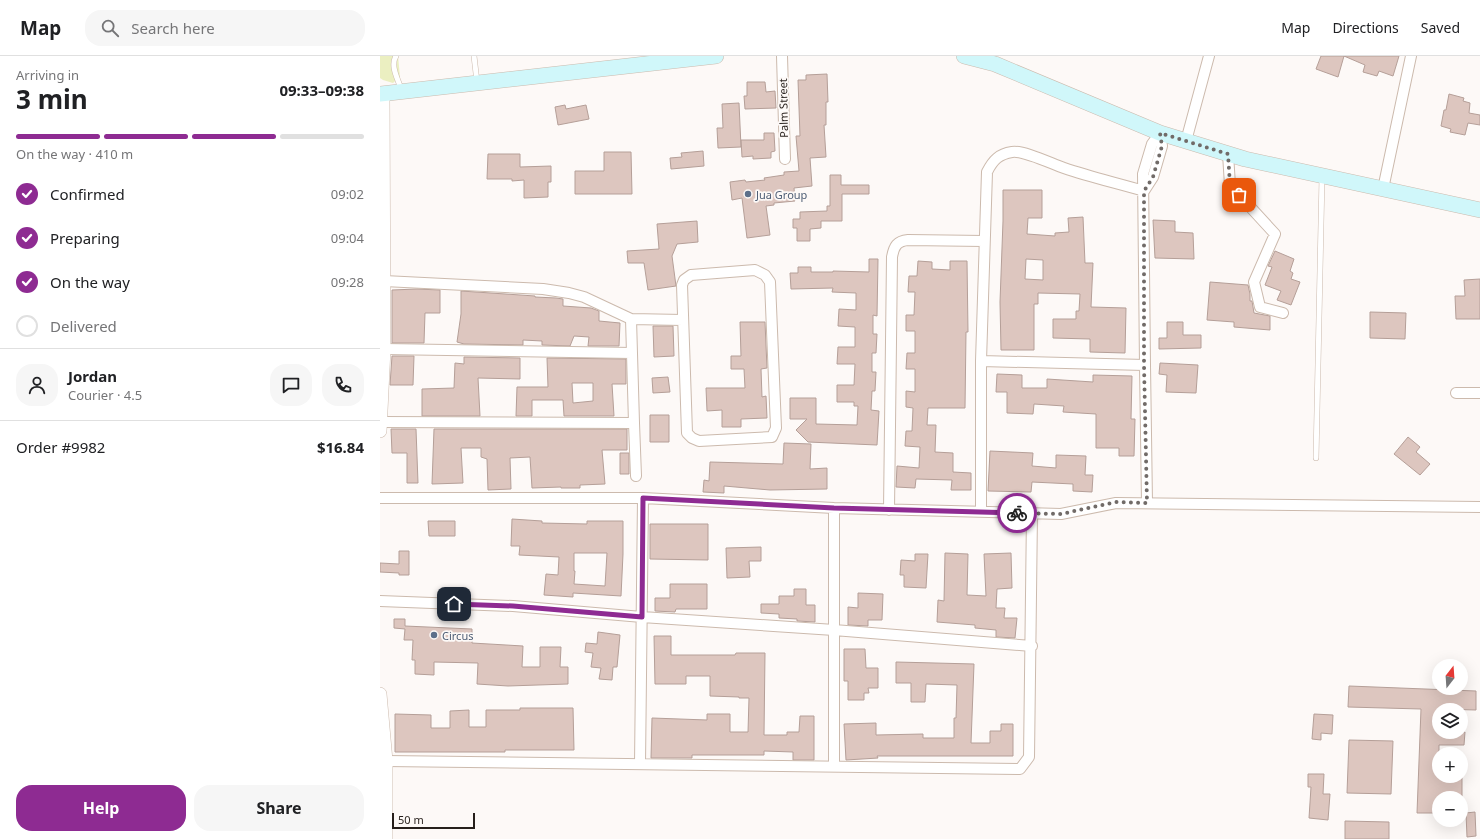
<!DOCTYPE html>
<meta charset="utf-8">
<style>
body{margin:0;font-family:"Noto Sans",sans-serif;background:#f6f6f6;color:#202124;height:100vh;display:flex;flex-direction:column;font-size:15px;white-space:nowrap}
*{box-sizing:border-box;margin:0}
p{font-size:13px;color:#757577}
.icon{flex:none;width:22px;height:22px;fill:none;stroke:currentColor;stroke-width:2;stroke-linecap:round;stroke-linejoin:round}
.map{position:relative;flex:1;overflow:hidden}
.panel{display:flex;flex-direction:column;background:#fff;width:380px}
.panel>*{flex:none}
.needle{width:26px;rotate:17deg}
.fabs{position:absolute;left:1052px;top:603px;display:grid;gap:8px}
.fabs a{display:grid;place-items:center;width:36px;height:36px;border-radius:50%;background:#fff;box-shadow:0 4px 16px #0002;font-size:20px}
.scale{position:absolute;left:12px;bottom:10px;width:83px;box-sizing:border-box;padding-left:4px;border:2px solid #261f1b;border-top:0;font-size:11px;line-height:14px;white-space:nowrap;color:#261f1b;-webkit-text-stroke:3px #fdf9f7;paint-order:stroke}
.pin{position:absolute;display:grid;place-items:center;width:34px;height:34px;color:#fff;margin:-17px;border-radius:8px;box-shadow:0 2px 6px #0006}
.courier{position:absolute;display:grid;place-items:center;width:40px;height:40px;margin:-20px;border:3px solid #8e2b92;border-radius:50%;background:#fff;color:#222;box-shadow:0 1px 5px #0007}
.overview em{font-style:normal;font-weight:700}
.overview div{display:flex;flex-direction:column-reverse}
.overview{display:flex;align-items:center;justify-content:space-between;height:68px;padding:0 16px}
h1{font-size:26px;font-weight:700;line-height:30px}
.bar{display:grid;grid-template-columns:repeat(4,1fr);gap:6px 4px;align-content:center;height:48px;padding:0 16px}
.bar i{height:5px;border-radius:3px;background:#e0e0e0}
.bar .active{background:#8e2b92}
.bar p{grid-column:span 4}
.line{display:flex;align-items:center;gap:10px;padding:0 16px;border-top:1px solid #e0e0e0}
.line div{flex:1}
.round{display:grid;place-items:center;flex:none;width:42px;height:42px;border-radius:16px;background:#f6f6f6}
ol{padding:0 16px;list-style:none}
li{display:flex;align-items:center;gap:12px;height:44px}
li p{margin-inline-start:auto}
li .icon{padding:4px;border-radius:50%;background:#8e2b92;color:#fff;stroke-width:4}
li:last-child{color:#757577}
li i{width:22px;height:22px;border:2px solid #e0e0e0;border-radius:50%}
.cta{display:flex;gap:8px;margin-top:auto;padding:8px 16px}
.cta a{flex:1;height:46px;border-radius:16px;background:#8e2b92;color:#fff;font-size:16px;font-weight:700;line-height:46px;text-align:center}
.cta a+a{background:#f6f6f6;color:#202124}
header{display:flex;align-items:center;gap:24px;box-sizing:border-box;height:56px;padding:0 20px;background:#fff;border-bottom:1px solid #e0e0e0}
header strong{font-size:19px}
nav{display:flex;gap:22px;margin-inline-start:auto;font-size:14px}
.search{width:280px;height:36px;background:#f6f6f6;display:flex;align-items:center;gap:10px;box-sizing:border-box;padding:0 14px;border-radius:16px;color:#757577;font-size:15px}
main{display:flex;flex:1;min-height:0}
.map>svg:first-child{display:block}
.green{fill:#ebefc1}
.building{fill:#ddc6bf;stroke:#b59f98;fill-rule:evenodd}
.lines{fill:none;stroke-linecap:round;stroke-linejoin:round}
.service-casing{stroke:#ccbaad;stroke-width:6}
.minor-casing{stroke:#ccbaad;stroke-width:12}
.tertiary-casing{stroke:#ccbaad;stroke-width:14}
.secondary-casing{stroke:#ccbaad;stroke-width:16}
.service{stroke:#fff;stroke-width:5}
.minor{stroke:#fff;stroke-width:10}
.tertiary{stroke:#fff;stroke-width:13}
.secondary{stroke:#d0f7fa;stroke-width:15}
.done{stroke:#716b68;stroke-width:4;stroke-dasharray:0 7.2}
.route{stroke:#8e2b92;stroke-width:5}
.service-dot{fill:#5c6f8a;stroke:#fdf9f7;stroke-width:1.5}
.labels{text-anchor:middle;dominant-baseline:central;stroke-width:3.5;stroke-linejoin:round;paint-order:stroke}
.street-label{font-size:11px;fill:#261f1b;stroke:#fdf9f7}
.service-label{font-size:11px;fill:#4e5e75;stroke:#fdf9f7;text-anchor:start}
</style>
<header>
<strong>Map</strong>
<div class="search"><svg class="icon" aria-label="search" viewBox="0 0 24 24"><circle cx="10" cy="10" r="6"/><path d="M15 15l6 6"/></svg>Search here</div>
<nav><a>Map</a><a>Directions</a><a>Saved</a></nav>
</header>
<main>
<section class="panel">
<div class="overview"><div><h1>3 min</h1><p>Arriving in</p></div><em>09:33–09:38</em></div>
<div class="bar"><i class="active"></i><i class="active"></i><i class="active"></i><i></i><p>On the way · 410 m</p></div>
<ol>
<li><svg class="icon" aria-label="check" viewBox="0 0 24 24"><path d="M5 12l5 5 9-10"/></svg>Confirmed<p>09:02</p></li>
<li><svg class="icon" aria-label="check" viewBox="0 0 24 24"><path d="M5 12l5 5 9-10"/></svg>Preparing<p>09:04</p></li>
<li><svg class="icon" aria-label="check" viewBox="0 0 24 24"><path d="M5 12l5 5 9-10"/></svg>On the way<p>09:28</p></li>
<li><i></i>Delivered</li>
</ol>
<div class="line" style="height:72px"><a class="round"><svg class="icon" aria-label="person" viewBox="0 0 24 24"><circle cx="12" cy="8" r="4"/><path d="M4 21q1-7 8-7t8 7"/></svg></a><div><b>Jordan</b><p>Courier · 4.5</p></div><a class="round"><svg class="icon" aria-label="chat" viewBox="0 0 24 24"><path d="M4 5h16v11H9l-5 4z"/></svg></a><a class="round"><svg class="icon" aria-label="phone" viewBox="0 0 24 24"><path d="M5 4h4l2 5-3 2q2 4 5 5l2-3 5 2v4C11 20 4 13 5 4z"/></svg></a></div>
<div class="line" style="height:52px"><div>Order #9982</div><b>$16.84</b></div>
<div class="cta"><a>Help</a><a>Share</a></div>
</section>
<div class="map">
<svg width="1100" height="783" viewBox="0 0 1100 783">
<rect width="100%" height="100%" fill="#fdf9f7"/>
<path class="green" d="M 0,0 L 18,0 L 20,21 L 13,27 L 3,24 L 0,22 Z"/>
<path class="building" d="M 941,0 L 1019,0 L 1013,20 L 999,15 L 997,20 L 983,16 L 985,9 L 964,0 L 958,21 L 936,13 Z
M 447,18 L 448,46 L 446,46 L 446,69 L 444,69 L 446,101 L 430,102 L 432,130 L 414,132 L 415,145 L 394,147 L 394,149 L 386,150 L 390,179 L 367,182 L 362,142 L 352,144 L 350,126 L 365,124 L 366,126 L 385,124 L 384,122 L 404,119 L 404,116 L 419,115 L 416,80 L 420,80 L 418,24 L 426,24 L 426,19 Z
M 367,26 L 385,26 L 386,36 L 395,35 L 396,52 L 365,53 L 364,40 L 367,40 Z
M 1069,38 L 1084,42 L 1083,45 L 1090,47 L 1089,57 L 1100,59 L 1100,69 L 1088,67 L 1085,79 L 1070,76 L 1071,73 L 1061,70 L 1064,54 L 1066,54 Z
M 359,47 L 361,91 L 338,92 L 337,72 L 343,72 L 342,48 Z
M 185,49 L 186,53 L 206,49 L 209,63 L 178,69 L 175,51 Z
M 384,77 L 394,77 L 395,95 L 391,96 L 391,102 L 373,103 L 373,100 L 362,101 L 361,84 L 384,84 Z
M 323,95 L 324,110 L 291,113 L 290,102 L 302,101 L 301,97 Z
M 224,96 L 251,96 L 252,138 L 195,138 L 195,115 L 224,115 Z
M 108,98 L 140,98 L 140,111 L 171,110 L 171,126 L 168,126 L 168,141 L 144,142 L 144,124 L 132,125 L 132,123 L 107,123 Z
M 450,119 L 461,119 L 461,129 L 489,129 L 489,138 L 462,138 L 462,165 L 441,165 L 441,172 L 430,173 L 430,185 L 417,185 L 417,172 L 413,172 L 413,163 L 420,163 L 420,156 L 447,155 L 447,150 L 450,150 Z
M 623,134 L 662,134 L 662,162 L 648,162 L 647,178 L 675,180 L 675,177 L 689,176 L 688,162 L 703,161 L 705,207 L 713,207 L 711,251 L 746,252 L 745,297 L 710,296 L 710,283 L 673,282 L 673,263 L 696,263 L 696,255 L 699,255 L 700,238 L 658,237 L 658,248 L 654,248 L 654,294 L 621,294 L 620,246 L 623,165 ZM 646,203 L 663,204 L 663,224 L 645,223 Z
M 773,164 L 795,165 L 795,176 L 813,177 L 814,203 L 775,202 Z
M 317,165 L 318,186 L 297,188 L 292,200 L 296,230 L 268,234 L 264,207 L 248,207 L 247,195 L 279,193 L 277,168 Z
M 895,195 L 914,203 L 910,215 L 913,217 L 911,223 L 920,226 L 911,249 L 897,244 L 901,235 L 885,229 L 892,211 L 888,210 Z
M 489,203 L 498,203 L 497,260 L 493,259 L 493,278 L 497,278 L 496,297 L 492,297 L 492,316 L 496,316 L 495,335 L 492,335 L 491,354 L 499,355 L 497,389 L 428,386 L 416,374 L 427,363 L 410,363 L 410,342 L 436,342 L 436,368 L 477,369 L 478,350 L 474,350 L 474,346 L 457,346 L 457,329 L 474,329 L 475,308 L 457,308 L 458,291 L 475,291 L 475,271 L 458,270 L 459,253 L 476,254 L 476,237 L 452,236 L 453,232 L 411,233 L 410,217 L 418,217 L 418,211 L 431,211 L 431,216 L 453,216 L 453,215 L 489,216 Z
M 538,205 L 552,206 L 552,213 L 570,214 L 570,205 L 587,205 L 588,276 L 586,276 L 585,352 L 548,352 L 547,369 L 556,369 L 555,396 L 573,397 L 573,416 L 591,417 L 591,434 L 571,434 L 572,424 L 536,423 L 535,432 L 516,431 L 517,410 L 539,412 L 540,391 L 525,390 L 526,375 L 532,375 L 533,352 L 526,351 L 526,335 L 535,336 L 535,313 L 526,313 L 527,297 L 535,297 L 535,275 L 526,275 L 526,259 L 534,259 L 535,236 L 528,236 L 529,220 L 537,220 Z
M 1100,223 L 1100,263 L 1076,263 L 1075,240 L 1085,240 L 1084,224 Z
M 830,226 L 868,229 L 870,238 L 870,245 L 872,245 L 874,257 L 890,260 L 890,274 L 854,271 L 854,266 L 827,264 Z
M 37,233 L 60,234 L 60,257 L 45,257 L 44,287 L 12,287 L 12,234 Z
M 81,235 L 155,240 L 155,241 L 176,242 L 183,243 L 183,250 L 211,252 L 219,255 L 219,265 L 240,267 L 239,290 L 208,290 L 209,281 L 194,280 L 190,290 L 162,289 L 162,285 L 143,284 L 143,289 L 84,288 L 77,286 L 81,258 Z
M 990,256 L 1026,257 L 1025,283 L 990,282 Z
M 360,266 L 385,266 L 387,312 L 381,313 L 382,341 L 386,340 L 387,362 L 361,363 L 361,371 L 342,371 L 342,354 L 327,355 L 326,332 L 365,332 L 364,313 L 351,313 L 351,300 L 361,300 Z
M 787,266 L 803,266 L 803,279 L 821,279 L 821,292 L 779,293 L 779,282 L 787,282 Z
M 273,270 L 293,270 L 294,300 L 274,301 Z
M 12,300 L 34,300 L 33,329 L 10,329 Z
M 84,301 L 140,302 L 140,323 L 98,322 L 100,360 L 42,360 L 42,333 L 74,332 L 75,307 L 84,308 Z
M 167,302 L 246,303 L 246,328 L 232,328 L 234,360 L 184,360 L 183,344 L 152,344 L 152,360 L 136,360 L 137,331 L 168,331 ZM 192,327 L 213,327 L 213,345 L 193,347 Z
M 780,307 L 818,309 L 816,337 L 786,336 L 787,319 L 779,318 Z
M 617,318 L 642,319 L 642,332 L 667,332 L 667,323 L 713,326 L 713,319 L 752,320 L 751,363 L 755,363 L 754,400 L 739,400 L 739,392 L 716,392 L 716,358 L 683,356 L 684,350 L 654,348 L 653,358 L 627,357 L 627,336 L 616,336 Z
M 288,321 L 290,336 L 273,337 L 272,322 Z
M 270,359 L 289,359 L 289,386 L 270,386 Z
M 11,373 L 36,373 L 38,427 L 27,427 L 27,397 L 12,397 Z
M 54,373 L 247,373 L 247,394 L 222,394 L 225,428 L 200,429 L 200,432 L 181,432 L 181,431 L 152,432 L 150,401 L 130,402 L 131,433 L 108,434 L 107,403 L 101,401 L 101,392 L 81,392 L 83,427 L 52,428 Z
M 1028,381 L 1040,391 L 1036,396 L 1050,408 L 1040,419 L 1014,398 Z
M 404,387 L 431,388 L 430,413 L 447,412 L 447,433 L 390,434 L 344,430 L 344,437 L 323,436 L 324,424 L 329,425 L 330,406 L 403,408 Z
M 610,395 L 653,397 L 652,410 L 676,412 L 676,399 L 706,400 L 705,419 L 713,419 L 712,436 L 693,435 L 693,428 L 652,426 L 651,436 L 608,435 Z
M 240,397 L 249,397 L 249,418 L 240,418 Z
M 132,463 L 162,465 L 162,467 L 207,468 L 207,465 L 243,465 L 243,498 L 241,540 L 193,537 L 193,541 L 164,539 L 166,518 L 178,519 L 179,501 L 139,499 L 140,490 L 131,490 ZM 194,497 L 227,497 L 225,530 L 194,528 L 195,515 L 194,515 Z
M 48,465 L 75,465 L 75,480 L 49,480 Z
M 270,468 L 328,468 L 328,504 L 270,503 Z
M 381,491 L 381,505 L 369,505 L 370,521 L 347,522 L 346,492 Z
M 19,495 L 29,495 L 29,519 L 19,519 L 19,517 L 0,516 L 0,507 L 19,508 Z
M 565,497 L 588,498 L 587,539 L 606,540 L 604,498 L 631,497 L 632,532 L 617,533 L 616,552 L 625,552 L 624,562 L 637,562 L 635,582 L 616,581 L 616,574 L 595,572 L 595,569 L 557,566 L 558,544 L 564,545 Z
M 535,498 L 548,498 L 546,532 L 524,531 L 524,519 L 520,519 L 521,504 L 535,505 Z
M 290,528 L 327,528 L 327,553 L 296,553 L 295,556 L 275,555 L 275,542 L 290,542 Z
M 414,533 L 426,533 L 426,549 L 435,549 L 435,566 L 417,565 L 417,563 L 399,562 L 399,558 L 381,557 L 381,548 L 399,548 L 399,540 L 414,540 Z
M 478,537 L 503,538 L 502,564 L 488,564 L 488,570 L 468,569 L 468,551 L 478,552 Z
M 14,563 L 25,563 L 25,570 L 92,573 L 92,587 L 143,590 L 142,611 L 160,611 L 160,591 L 181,591 L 180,611 L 188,611 L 188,628 L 128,630 L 97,628 L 98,607 L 54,606 L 54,619 L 35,618 L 35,604 L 32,604 L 33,584 L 24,584 L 25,573 L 14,572 Z
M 218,576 L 240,579 L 237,611 L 233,611 L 232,624 L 219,623 L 221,612 L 211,611 L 213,597 L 205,596 L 206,587 L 217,588 Z
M 274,580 L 291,580 L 291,599 L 355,599 L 356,597 L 385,597 L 384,679 L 407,679 L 407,676 L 419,676 L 420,660 L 434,660 L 434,704 L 413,704 L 413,696 L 384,695 L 384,699 L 312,699 L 312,702 L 271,702 L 272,662 L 327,664 L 327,658 L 350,658 L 350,676 L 368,676 L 369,642 L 359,642 L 359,641 L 330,640 L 330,620 L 306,620 L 306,628 L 275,628 Z
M 464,593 L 485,593 L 486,612 L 498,612 L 498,632 L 488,632 L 489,637 L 484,637 L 484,644 L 468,644 L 468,625 L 464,625 Z
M 516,606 L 594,608 L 591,687 L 610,687 L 610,675 L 621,675 L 621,668 L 633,668 L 633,700 L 497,700 L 498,702 L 466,704 L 464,668 L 496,667 L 496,679 L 543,678 L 543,682 L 574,682 L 574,662 L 576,662 L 577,629 L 546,628 L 545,646 L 531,646 L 531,627 L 516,627 Z
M 969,630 L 1096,635 L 1096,654 L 1059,653 L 1059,676 L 1085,676 L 1084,689 L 1059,689 L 1059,720 L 1082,720 L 1082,742 L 1059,742 L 1059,757 L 1037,757 L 1041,653 L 968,651 Z
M 140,652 L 193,652 L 194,694 L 125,694 L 125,696 L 15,696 L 15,658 L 51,659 L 51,672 L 70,672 L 70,655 L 89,654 L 89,671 L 106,671 L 106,654 L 140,654 Z
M 934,658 L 953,659 L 952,678 L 941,677 L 941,684 L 932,683 Z
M 969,684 L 1013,685 L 1011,738 L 967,737 Z
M 928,718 L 944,718 L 943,738 L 950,738 L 948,764 L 929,762 L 931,731 L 928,731 Z
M 1095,756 L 1096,780 L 1087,781 L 1086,757 Z
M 965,765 L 1009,766 L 1009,783 L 965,783 Z"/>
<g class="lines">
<g class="service-casing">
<path id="service" d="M 16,0 C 10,10 18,23 21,33
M 94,0 L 97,26
M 936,402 L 942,121"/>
</g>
<g class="minor-casing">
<path id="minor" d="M 402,0 L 405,103
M 806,85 L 829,0
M 848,98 L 850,129 L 895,178 L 874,226 L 880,251 L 903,257
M 1003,133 L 1031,0
M 764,135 L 773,121 L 782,90 L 780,77
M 375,214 L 385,219 L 390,226 L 396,372 L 392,381 L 319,385 L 312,382 L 307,377 L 302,229 L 304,224 L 311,219 Z
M 4,225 L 163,233 L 189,237 L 204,241 L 251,263 L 303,264
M 4,293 L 252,297
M 601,305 L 765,309
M 1076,337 L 1100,337
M 1,366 L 254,367 L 251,263
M 254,367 L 256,420
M 0,442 L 263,442 L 454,452 L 681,458 L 736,447 L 1100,451
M 767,447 L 765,309 L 763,118 L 772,88 L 780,77
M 454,452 L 454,711
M 509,454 L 512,201 C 514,190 517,185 528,184 L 604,185
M 601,456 L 601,305 L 607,116 C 613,104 619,98 632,96 C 644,94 672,108 684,112 C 710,121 737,127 764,135
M 0,545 L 133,550 L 262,561 L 454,574 L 652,590
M 6,705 L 640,713 L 649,701 L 652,457
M 260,708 L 263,442"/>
</g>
<g class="tertiary-casing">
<path id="tertiary" d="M 0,375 L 4,293 L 3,38
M 0,638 L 6,705 L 6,783"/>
</g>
<g class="secondary-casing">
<path id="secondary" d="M 584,0 L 615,8 L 780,77 L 865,103 L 1100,154
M 0,38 L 336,0"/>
</g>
<use href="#service" class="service"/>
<use href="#minor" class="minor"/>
<use href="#tertiary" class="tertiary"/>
<use href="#secondary" class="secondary"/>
</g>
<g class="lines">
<path class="done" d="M 637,457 L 681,458 L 736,446 L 767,447 L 764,309 L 764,135 L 773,121 L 782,90 L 780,77 L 848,98 L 850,129 L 859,139"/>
<path class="route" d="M 74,548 L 133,550 L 262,561 L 263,442 L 454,452 L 637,457"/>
</g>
<g class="service-dot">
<circle cx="368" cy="138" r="4"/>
<circle cx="54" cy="579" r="4"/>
</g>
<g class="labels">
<g class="street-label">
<text transform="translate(403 52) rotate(-91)">Palm Street</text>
</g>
<g class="service-label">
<text x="376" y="138">Jua Group</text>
<text x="62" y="579">Circus</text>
</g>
</g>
</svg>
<div class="fabs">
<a><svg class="needle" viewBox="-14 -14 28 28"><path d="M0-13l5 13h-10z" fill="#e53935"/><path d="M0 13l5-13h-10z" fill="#757577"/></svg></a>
<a><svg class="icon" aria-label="layers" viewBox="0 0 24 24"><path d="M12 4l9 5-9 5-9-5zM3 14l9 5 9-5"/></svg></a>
<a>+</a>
<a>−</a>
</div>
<div class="scale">50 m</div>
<div class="pin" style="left:859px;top:139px;background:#ea580c"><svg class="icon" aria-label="bag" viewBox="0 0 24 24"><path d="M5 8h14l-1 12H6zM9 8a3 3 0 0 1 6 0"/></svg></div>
<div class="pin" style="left:74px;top:548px;background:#1f2937"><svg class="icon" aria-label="home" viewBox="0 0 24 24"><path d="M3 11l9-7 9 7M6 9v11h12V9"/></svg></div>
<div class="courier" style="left:637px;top:457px"><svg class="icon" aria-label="bike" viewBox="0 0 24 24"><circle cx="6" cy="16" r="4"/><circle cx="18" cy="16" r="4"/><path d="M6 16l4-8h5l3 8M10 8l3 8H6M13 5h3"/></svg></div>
</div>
</main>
